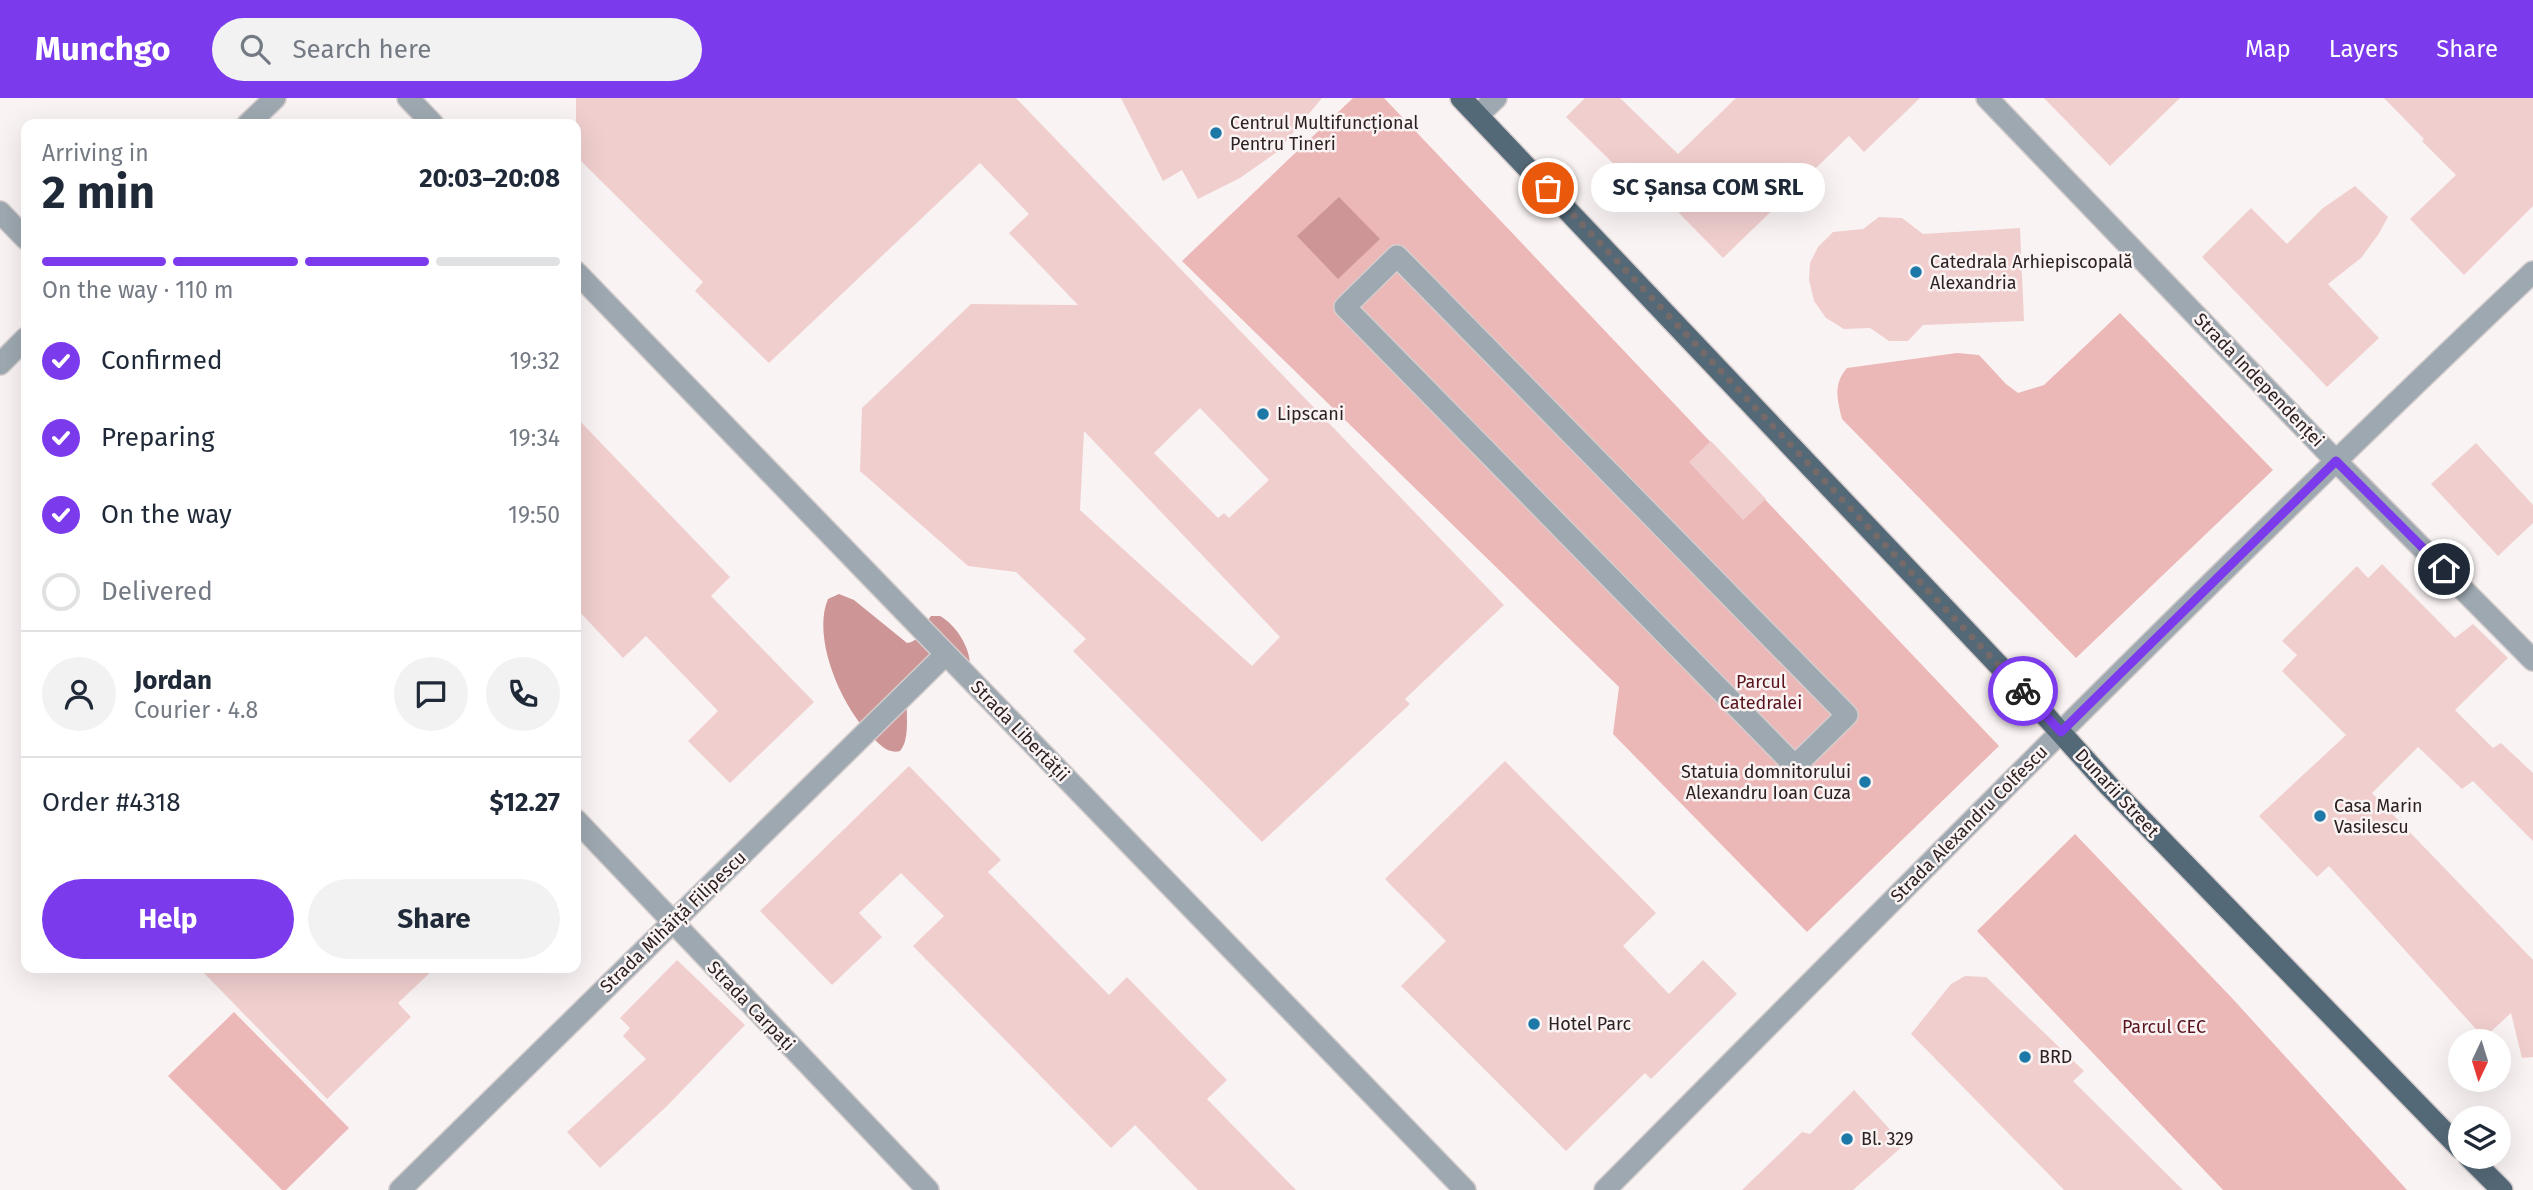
<!DOCTYPE html>
<meta charset="utf-8">
<style>
body{margin:0;font-family:"Fira Sans",sans-serif;background:#f2f2f3;color:#1f2937;height:100vh;display:flex;flex-direction:column;font-size:26px;white-space:nowrap}
*{box-sizing:border-box;margin:0}
p{font-size:23px;color:#747a83}
.icon{flex:none;width:38px;height:38px;fill:none;stroke:currentColor;stroke-width:2;stroke-linecap:round;stroke-linejoin:round}
.map{position:relative;flex:1;overflow:hidden}
.details{position:absolute;left:21px;top:21px;width:560px;height:854px;display:flex;flex-direction:column;background:#fff;border-radius:14px;box-shadow:0 7px 28px #0002}
.details>*{flex:none}
.needle{width:46px;rotate:184deg}
.tools{position:absolute;left:2448px;top:931px;display:grid;gap:14px}
.tools a{display:grid;place-items:center;width:63px;height:63px;border-radius:50%;background:#fff;box-shadow:0 7px 28px #0002;font-size:35px}
.pin{position:absolute;display:grid;place-items:center;width:60px;height:60px;color:#fff;margin:-30px;border:4px solid #fff;border-radius:50%;box-shadow:0 2px 7px #0007}
.courier{position:absolute;display:grid;place-items:center;width:70px;height:70px;margin:-35px;border:5px solid #7c3aed;border-radius:50%;background:#fff;color:#222;box-shadow:0 2px 9px #0007}
.bubble{position:absolute;height:49px;border-radius:24px;background:#fff;box-shadow:0 7px 28px #0002;font-size:23px;font-weight:700;line-height:49px;text-align:center}
.overview em{font-style:normal;font-weight:700}
.overview div{display:flex;flex-direction:column-reverse}
.overview{display:flex;align-items:center;justify-content:space-between;height:119px;padding:0 21px}
h1{font-size:46px;font-weight:700;line-height:52px}
.bar{display:grid;grid-template-columns:repeat(4,1fr);gap:10px 7px;align-content:center;height:84px;padding:0 21px}
.bar i{height:9px;border-radius:5px;background:#e0e1e3}
.bar .selected{background:#7c3aed}
.bar p{grid-column:span 4}
.line{display:flex;align-items:center;gap:18px;padding:0 21px;border-top:2px solid #e0e1e3}
.line div{flex:1}
.round{display:grid;place-items:center;flex:none;width:74px;height:74px;border-radius:37px;background:#f2f2f3}
ol{padding:0 21px;list-style:none}
li{display:flex;align-items:center;gap:21px;height:77px}
li p{margin-inline-start:auto}
li .icon{padding:7px;border-radius:50%;background:#7c3aed;color:#fff;stroke-width:4}
li:last-child{color:#747a83}
li i{width:38px;height:38px;border:4px solid #e0e1e3;border-radius:50%}
.action{display:flex;gap:14px;margin-top:auto;padding:14px 21px}
.action a{flex:1;height:80px;border-radius:42px;background:#7c3aed;color:#fff;font-size:28px;font-weight:700;line-height:80px;text-align:center}
.action a+a{background:#f2f2f3;color:#1f2937}
header{display:flex;align-items:center;gap:42px;box-sizing:border-box;height:98px;padding:0 35px;background:#7c3aed;color:#fff}
header strong{font-size:33px}
nav{display:flex;gap:38px;margin-inline-start:auto;font-size:24px}
.search{width:490px;height:63px;background:#f2f2f3;display:flex;align-items:center;gap:18px;box-sizing:border-box;padding:0 24px;border-radius:38px;color:#747a83;font-size:26px}
.map>svg:first-child{display:block}
.green{fill:#ecb7b7}
.water{fill:#ce9596}
.building{fill:#f0cece;fill-rule:evenodd}
.lines{fill:none;stroke-linecap:round;stroke-linejoin:round}
.minor-casing{stroke:#d5cdcd;stroke-width:24}
.major-casing{stroke:#d5cdcd;stroke-width:24}
.minor{stroke:#9da8b0;stroke-width:21}
.major{stroke:#546977;stroke-width:21}
.done{stroke:#746a6a;stroke-width:7;stroke-dasharray:0 12.6}
.route{stroke:#7c3aed;stroke-width:9}
.poi-dot{fill:#1c78a6;stroke:#faf3f3;stroke-width:2.5}
.labels{text-anchor:middle;dominant-baseline:central;stroke-width:5;stroke-linejoin:round;paint-order:stroke}
.poi-label{font-size:18px;fill:#2c2020;stroke:#faf3f3;text-anchor:start}
.street-label{font-size:18px;fill:#2c2020;stroke:#faf3f3}
.park-label{font-size:18px;fill:#59141d;stroke:#faf3f3}
</style>
<header>
<strong>Munchgo</strong>
<div class="search"><svg class="icon" aria-label="search" viewBox="0 0 24 24"><circle cx="10" cy="10" r="6"/><path d="M15 15l6 6"/></svg>Search here</div>
<nav><a>Map</a><a>Layers</a><a>Share</a></nav>
</header>
<div class="map">
<svg width="2533" height="1092" viewBox="0 0 2533 1092">
<rect width="100%" height="100%" fill="#faf3f3"/>
<path class="green" d="M 1353,0 L 1384,0 L 1999,648 L 1807,834 L 1613,636 L 1619,589 L 1182,163 Z
M 2120,215 L 2273,372 L 2076,560 L 1842,321 C 1837,301 1833,286 1847,270 L 1957,255 L 1979,257 L 2006,286 L 2018,295 L 2044,287 Z
M 2075,736 L 2231,899 L 2407,1092 L 2223,1092 L 1977,833 Z
M 234,914 L 349,1030 L 286,1092 L 282,1092 L 168,978 Z"/>
<path class="water" d="M 1339,99 L 1380,141 L 1338,181 L 1297,138 Z
M 839,496 L 854,502 L 907,545 C 922,543 923,528 931,518 L 940,518 C 956,527 970,549 970,567 C 956,566 934,562 921,567 C 894,577 917,634 900,653 C 889,656 881,648 873,640 C 843,612 811,541 828,501 Z"/>
<path class="building" d="M 576,0 L 1016,0 L 1504,507 L 1405,601 L 1410,606 L 1262,744 L 1073,553 L 1086,541 L 1016,474 L 968,468 L 860,373 L 862,310 L 971,206 L 1078,207 L 1009,135 L 1029,116 L 980,65 L 769,265 L 695,193 L 703,184 L 576,58 ZM 1200,310 L 1269,382 L 1229,420 L 1224,415 L 1218,420 L 1154,355 ZM 1084,333 L 1280,539 L 1252,568 L 1080,412 Z
M 1121,0 L 1322,0 L 1277,54 L 1240,80 L 1198,101 L 1182,72 L 1163,83 Z
M 1585,0 L 1620,0 L 1678,56 L 1736,0 L 1920,0 L 1864,54 L 1849,38 L 1723,160 L 1640,75 L 1632,84 L 1566,19 Z
M 2044,0 L 2180,0 L 2110,68 Z
M 2384,0 L 2533,0 L 2533,108 L 2464,177 L 2410,121 L 2456,77 L 2422,43 L 2424,41 Z
M 2355,88 L 2388,119 L 2378,137 L 2361,160 L 2328,186 L 2379,240 L 2327,289 L 2202,159 L 2251,110 L 2287,146 L 2323,110 Z
M 1879,119 L 1902,120 L 1923,136 L 2020,130 L 2024,223 L 1923,227 L 1908,243 L 1889,243 L 1870,230 L 1844,231 L 1826,220 L 1814,203 L 1809,182 L 1810,165 L 1818,149 L 1833,134 L 1863,131 Z
M 576,319 L 730,479 L 711,498 L 814,604 L 730,685 L 688,643 L 718,613 L 646,538 L 623,560 L 576,510 Z
M 1711,343 L 1766,401 L 1743,422 L 1689,364 Z
M 2476,345 L 2533,407 L 2533,425 L 2498,458 L 2431,386 Z
M 2382,466 L 2455,540 L 2473,526 L 2508,560 L 2455,612 L 2493,650 L 2501,645 L 2533,675 L 2533,743 L 2473,683 L 2462,691 L 2418,649 L 2372,695 L 2533,862 L 2533,959 L 2522,960 L 2511,915 L 2484,940 L 2329,768 L 2317,779 L 2259,718 L 2346,637 L 2282,573 L 2297,557 L 2282,543 L 2357,468 L 2368,480 Z
M 1505,663 L 1656,815 L 1623,848 L 1669,896 L 1703,862 L 1737,896 L 1651,981 L 1645,975 L 1566,1053 L 1401,888 L 1446,843 L 1385,781 Z
M 909,668 L 1001,762 L 988,774 L 1109,897 L 1127,879 L 1227,982 L 1207,1001 L 1296,1092 L 1198,1092 L 1135,1027 L 1111,1050 L 913,848 L 944,818 L 901,775 L 859,815 L 882,839 L 832,887 L 760,813 Z
M 677,862 L 745,927 L 667,1008 L 600,1070 L 567,1034 L 646,961 L 623,938 L 630,930 L 620,920 Z
M 199,870 L 435,870 L 398,905 L 411,919 L 327,1001 Z
M 1965,878 L 1986,879 L 2084,973 L 2073,983 L 2183,1092 L 2064,1092 L 1911,936 L 1951,886 Z
M 1854,992 L 1904,1047 L 1853,1092 L 1742,1092 L 1802,1034 L 1810,1036 Z"/>
<g class="lines">
<g class="minor-casing">
<path id="minor" d="M 408,0 L 433,26
M 1987,0 L 2336,363 L 2533,562
M 1478,17 L 1496,0
M 248,26 L 275,0
M 0,114 L 26,141
M 1397,158 L 1847,617 L 1795,668 L 1345,209 Z
M 576,174 L 1465,1092
M 0,266 L 26,240
M 576,722 L 928,1092
M 400,1092 L 946,556
M 1605,1092 C 1912,783 2217,473 2533,174"/>
</g>
<g class="major-casing">
<path id="major" d="M 1461,0 L 2025,595 L 2108,687 L 2460,1050
M 2469,1059 L 2502,1092"/>
</g>
<use href="#minor" class="minor"/>
<use href="#major" class="major"/>
</g>
<g class="lines">
<path class="done" d="M 1548,90 L 2023,593"/>
<path class="route" d="M 2023,593 L 2061,634 L 2336,363 L 2444,471"/>
</g>
<g class="poi-dot">
<circle cx="1216" cy="35" r="7"/>
<circle cx="1916" cy="174" r="7"/>
<circle cx="1263" cy="316" r="7"/>
<circle cx="1865" cy="684" r="7"/>
<circle cx="2320" cy="718" r="7"/>
<circle cx="1534" cy="926" r="7"/>
<circle cx="2025" cy="959" r="7"/>
<circle cx="1847" cy="1041" r="7"/>
</g>
<g class="labels">
<g class="poi-label">
<text x="1230" y="25">Centrul Multifuncțional<tspan x="1230" dy="21">Pentru Tineri</tspan></text>
<text x="1930" y="164">Catedrala Arhiepiscopală<tspan x="1930" dy="21">Alexandria</tspan></text>
<text x="1277" y="316">Lipscani</text>
<text x="1851" y="674" text-anchor="end">Statuia domnitorului<tspan x="1851" dy="21">Alexandru Ioan Cuza</tspan></text>
<text x="2334" y="708">Casa Marin<tspan x="2334" dy="21">Vasilescu</tspan></text>
<text x="1548" y="926">Hotel Parc</text>
<text x="2039" y="959">BRD</text>
<text x="1861" y="1041">Bl. 329</text>
</g>
<g class="street-label">
<text transform="translate(2259 282) rotate(46)">Strada Independenței</text>
<text transform="translate(1020 633) rotate(46)">Strada Libertății</text>
<text transform="translate(2117 695) rotate(47)">Dunarii Street</text>
<text transform="translate(1969 726) rotate(-45)">Strada Alexandru Colfescu</text>
<text transform="translate(673 824) rotate(-44)">Strada Mihăiță Filipescu</text>
<text transform="translate(751 908) rotate(46)">Strada Carpați</text>
</g>
<g class="park-label">
<text x="1761" y="584">Parcul<tspan x="1761" dy="21">Catedralei</tspan></text>
<text x="2164" y="929">Parcul CEC</text>
</g>
</g>
</svg>
<div class="tools">
<a><svg class="needle" viewBox="-14 -14 28 28"><path d="M0-13l5 13h-10z" fill="#e53935"/><path d="M0 13l5-13h-10z" fill="#747a83"/></svg></a>
<a><svg class="icon" aria-label="layers" viewBox="0 0 24 24"><path d="M12 4l9 5-9 5-9-5zM3 14l9 5 9-5"/></svg></a>
</div>
<div class="pin" style="left:1548px;top:90px;background:#ea580c"><svg class="icon" aria-label="bag" viewBox="0 0 24 24"><path d="M5 8h14l-1 12H6zM9 8a3 3 0 0 1 6 0"/></svg></div>
<div class="pin" style="left:2444px;top:471px;background:#1f2937"><svg class="icon" aria-label="home" viewBox="0 0 24 24"><path d="M3 11l9-7 9 7M6 9v11h12V9"/></svg></div>
<div class="courier" style="left:2023px;top:593px"><svg class="icon" aria-label="bike" viewBox="0 0 24 24"><circle cx="6" cy="16" r="4"/><circle cx="18" cy="16" r="4"/><path d="M6 16l4-8h5l3 8M10 8l3 8H6M13 5h3"/></svg></div>
<div class="bubble" style="left:1591px;top:65px;width:234px">SC Șansa COM SRL</div>
<section class="details">
<div class="overview"><div><h1>2 min</h1><p>Arriving in</p></div><em>20:03–20:08</em></div>
<div class="bar"><i class="selected"></i><i class="selected"></i><i class="selected"></i><i></i><p>On the way · 110 m</p></div>
<ol>
<li><svg class="icon" aria-label="check" viewBox="0 0 24 24"><path d="M5 12l5 5 9-10"/></svg>Confirmed<p>19:32</p></li>
<li><svg class="icon" aria-label="check" viewBox="0 0 24 24"><path d="M5 12l5 5 9-10"/></svg>Preparing<p>19:34</p></li>
<li><svg class="icon" aria-label="check" viewBox="0 0 24 24"><path d="M5 12l5 5 9-10"/></svg>On the way<p>19:50</p></li>
<li><i></i>Delivered</li>
</ol>
<div class="line" style="height:126px"><a class="round"><svg class="icon" aria-label="person" viewBox="0 0 24 24"><circle cx="12" cy="8" r="4"/><path d="M4 21q1-7 8-7t8 7"/></svg></a><div><b>Jordan</b><p>Courier · 4.8</p></div><a class="round"><svg class="icon" aria-label="chat" viewBox="0 0 24 24"><path d="M4 5h16v11H9l-5 4z"/></svg></a><a class="round"><svg class="icon" aria-label="phone" viewBox="0 0 24 24"><path d="M5 4h4l2 5-3 2q2 4 5 5l2-3 5 2v4C11 20 4 13 5 4z"/></svg></a></div>
<div class="line" style="height:91px"><div>Order #4318</div><b>$12.27</b></div>
<div class="action"><a>Help</a><a>Share</a></div>
</section>
</div>
